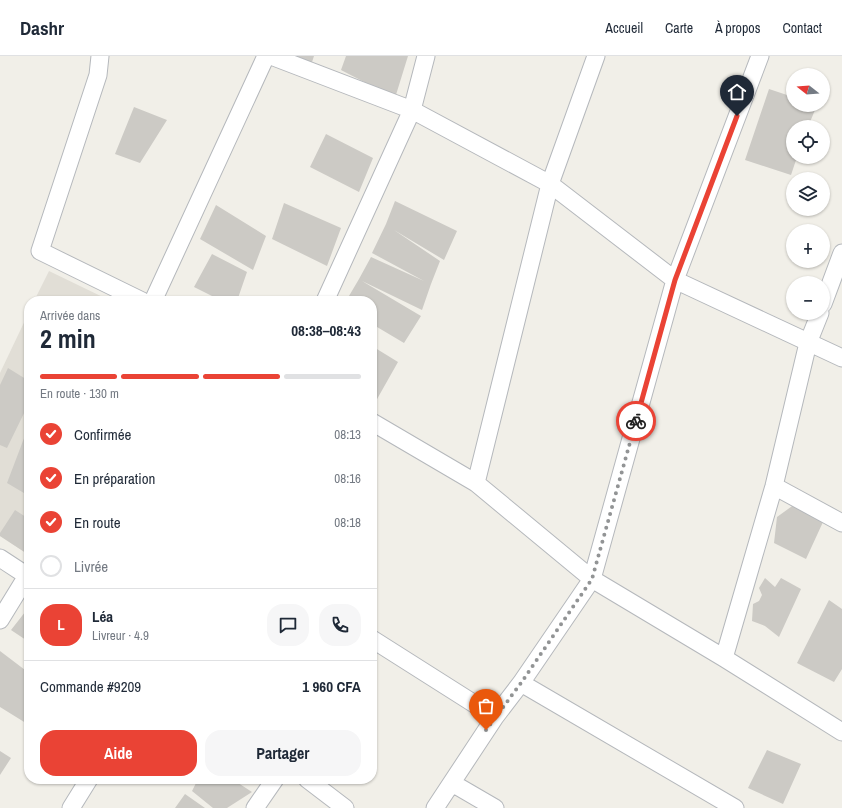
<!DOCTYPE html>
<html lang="fr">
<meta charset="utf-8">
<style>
body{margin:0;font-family:"Archivo Narrow",sans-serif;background:#f6f6f7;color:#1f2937;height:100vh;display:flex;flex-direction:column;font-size:15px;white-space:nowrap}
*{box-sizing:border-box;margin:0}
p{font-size:13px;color:#747a83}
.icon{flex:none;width:22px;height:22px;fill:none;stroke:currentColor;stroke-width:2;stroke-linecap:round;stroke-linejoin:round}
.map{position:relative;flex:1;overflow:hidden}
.side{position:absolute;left:24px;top:240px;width:353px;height:488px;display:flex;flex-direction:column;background:#fff;border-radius:16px;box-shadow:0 1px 3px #0004}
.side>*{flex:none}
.needle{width:26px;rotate:287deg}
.buttons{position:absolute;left:786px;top:12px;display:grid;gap:8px}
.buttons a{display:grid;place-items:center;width:44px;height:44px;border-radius:50%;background:#fff;box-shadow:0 1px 3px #0004;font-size:20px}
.pin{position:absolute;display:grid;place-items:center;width:34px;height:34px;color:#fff;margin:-41px -17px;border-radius:50% 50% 50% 0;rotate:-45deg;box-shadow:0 0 4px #0007}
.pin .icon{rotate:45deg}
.courier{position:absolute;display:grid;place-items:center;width:40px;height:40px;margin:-20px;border:3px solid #ea4335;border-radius:50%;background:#fff;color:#222;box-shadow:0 1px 5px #0007}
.headline em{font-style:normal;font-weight:700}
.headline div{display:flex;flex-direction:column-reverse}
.headline{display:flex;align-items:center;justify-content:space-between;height:68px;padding:0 16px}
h1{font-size:26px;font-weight:700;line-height:30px}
.bar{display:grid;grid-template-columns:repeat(4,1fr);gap:6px 4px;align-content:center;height:48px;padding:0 16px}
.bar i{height:5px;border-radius:3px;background:#e0e1e3}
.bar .selected{background:#ea4335}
.bar p{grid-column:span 4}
.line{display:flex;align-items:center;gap:10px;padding:0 16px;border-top:1px solid #e0e1e3}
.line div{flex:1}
.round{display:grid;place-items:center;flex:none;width:42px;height:42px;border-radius:16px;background:#f6f6f7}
ol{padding:0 16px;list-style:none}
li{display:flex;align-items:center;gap:12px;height:44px}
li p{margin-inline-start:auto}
li .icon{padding:4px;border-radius:50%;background:#ea4335;color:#fff;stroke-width:4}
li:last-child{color:#747a83}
li i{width:22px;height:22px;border:2px solid #e0e1e3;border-radius:50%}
.cta{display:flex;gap:8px;margin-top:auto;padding:8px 16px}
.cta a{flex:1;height:46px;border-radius:16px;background:#ea4335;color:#fff;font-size:16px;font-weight:700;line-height:46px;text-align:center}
.cta a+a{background:#f6f6f7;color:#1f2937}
header{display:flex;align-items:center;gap:24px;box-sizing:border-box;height:56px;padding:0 20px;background:#fff;border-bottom:1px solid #e0e1e3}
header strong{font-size:19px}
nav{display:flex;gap:22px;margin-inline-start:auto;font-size:14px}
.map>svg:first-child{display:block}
.education{fill:#e1ded6}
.building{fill:#cccac5}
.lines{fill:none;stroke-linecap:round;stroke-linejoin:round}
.minor-casing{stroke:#b5b8bc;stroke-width:19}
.minor{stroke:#fff;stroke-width:17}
.done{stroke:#929495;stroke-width:4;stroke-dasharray:0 7.2}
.route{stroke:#ea4335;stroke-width:5}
</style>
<header>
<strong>Dashr</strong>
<nav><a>Accueil</a><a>Carte</a><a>À propos</a><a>Contact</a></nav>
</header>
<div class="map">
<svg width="842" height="752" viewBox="0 0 842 752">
<rect width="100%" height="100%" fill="#f1efe8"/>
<path class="education" d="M 49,215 L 111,245 L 34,245 Z
M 29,256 L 29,499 L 0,480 L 0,317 Z"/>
<path class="building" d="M 283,0 L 314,0 L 312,6 Z
M 346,0 L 408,0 L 395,42 L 341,14 Z
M 769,33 L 793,41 L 793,49 L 817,49 L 808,71 L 793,71 L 793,101 L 797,101 L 791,119 L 745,104 Z
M 134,51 L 167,64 L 140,107 L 115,98 Z
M 326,78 L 373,102 L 359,136 L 310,111 Z
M 395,145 L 457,175 L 444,204 L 394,174 L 440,205 L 431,228 L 422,254 L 362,225 L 421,260 L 404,287 L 372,268 L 372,245 L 346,245 L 359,223 L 371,201 L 424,225 L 372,197 L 386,168 Z
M 284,147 L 341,172 L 327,210 L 272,183 Z
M 216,149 L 266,180 L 253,214 L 200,183 Z
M 212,198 L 247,216 L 237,245 L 222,245 L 194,231 Z
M 372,290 L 398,306 L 372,352 Z
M 8,312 L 29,325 L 29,347 L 7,392 L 0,389 L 0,329 Z
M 29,369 L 29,440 L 7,427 Z
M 795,448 L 823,466 L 806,503 L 774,487 L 777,461 Z
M 15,454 L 29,463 L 29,499 L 0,480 L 0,477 Z
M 765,522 L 775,531 L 781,522 L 801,533 L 779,581 L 765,570 L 752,565 L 753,548 L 759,545 L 762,539 L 759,532 Z
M 829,544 L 842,553 L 842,613 L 834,626 L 797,607 Z
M 29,551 L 29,586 L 11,574 Z
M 0,595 L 29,617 L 29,669 L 0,651 Z
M 767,694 L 801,708 L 783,748 L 748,732 Z
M 0,695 L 11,702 L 0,719 Z
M 198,723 L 232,723 L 252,736 L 227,752 L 213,752 L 192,735 Z
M 185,738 L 205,752 L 175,752 Z"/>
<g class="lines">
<g class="minor-casing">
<path id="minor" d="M 100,0 L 98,19 L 40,195 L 142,245
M 271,0 L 412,54 L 550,128 L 675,224 L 842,302
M 153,245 L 266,0
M 325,245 L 412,54 L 426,0
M 823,248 L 842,197
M 372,366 L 476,427 L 592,523 L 724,602 L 842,676
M 476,427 L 550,128 L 596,0
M 774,430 L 842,467
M 0,502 L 29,521
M 0,564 L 27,520
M 372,583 L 495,661
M 724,602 L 774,430 L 808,287 L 820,257
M 521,627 L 735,752
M 307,723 L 345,752
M 452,727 L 495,752
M 71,752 L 89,723
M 255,752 L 275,723
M 435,752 L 495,661 L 521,627 L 592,523 L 675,224 L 760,0"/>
</g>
<use href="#minor" class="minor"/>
</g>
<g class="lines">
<path class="done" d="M 486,674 L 521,627 L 592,523 L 636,365"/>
<path class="route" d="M 636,365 L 675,224 L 737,60"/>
</g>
</svg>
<div class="buttons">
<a><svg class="needle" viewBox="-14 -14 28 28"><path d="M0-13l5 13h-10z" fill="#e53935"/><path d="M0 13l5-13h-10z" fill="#747a83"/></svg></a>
<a><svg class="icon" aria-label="locate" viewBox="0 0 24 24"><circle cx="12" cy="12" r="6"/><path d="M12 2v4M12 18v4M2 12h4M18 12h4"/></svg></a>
<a><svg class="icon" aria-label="layers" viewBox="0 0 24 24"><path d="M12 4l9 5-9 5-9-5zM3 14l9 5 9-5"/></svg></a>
<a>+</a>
<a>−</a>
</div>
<div class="pin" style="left:486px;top:674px;background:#ea580c"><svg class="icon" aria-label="bag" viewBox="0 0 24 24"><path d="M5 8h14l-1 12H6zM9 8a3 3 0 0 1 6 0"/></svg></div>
<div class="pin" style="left:737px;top:60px;background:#1f2937"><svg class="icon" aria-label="home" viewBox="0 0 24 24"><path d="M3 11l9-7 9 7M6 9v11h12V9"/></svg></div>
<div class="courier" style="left:636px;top:365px"><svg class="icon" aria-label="bike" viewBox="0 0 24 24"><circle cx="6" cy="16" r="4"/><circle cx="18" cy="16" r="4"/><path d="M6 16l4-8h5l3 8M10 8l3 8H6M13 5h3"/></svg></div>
<section class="side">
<div class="headline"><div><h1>2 min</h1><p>Arrivée dans</p></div><em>08:38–08:43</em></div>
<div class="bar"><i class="selected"></i><i class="selected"></i><i class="selected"></i><i></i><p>En route · 130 m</p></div>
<ol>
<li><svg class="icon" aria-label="check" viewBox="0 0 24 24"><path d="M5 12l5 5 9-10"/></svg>Confirmée<p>08:13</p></li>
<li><svg class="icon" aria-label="check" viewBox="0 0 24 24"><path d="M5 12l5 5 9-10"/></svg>En préparation<p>08:16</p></li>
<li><svg class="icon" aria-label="check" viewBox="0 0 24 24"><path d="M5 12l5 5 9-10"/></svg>En route<p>08:18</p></li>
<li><i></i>Livrée</li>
</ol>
<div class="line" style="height:72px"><b class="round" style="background:#ea4335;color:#fff">L</b><div><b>Léa</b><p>Livreur · 4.9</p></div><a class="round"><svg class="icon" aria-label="chat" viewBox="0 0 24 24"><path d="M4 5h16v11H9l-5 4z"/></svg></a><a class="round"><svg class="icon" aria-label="phone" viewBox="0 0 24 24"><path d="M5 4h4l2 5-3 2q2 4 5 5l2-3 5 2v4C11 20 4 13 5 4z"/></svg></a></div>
<div class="line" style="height:52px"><div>Commande #9209</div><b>1 960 CFA</b></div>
<div class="cta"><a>Aide</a><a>Partager</a></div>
</section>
</div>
